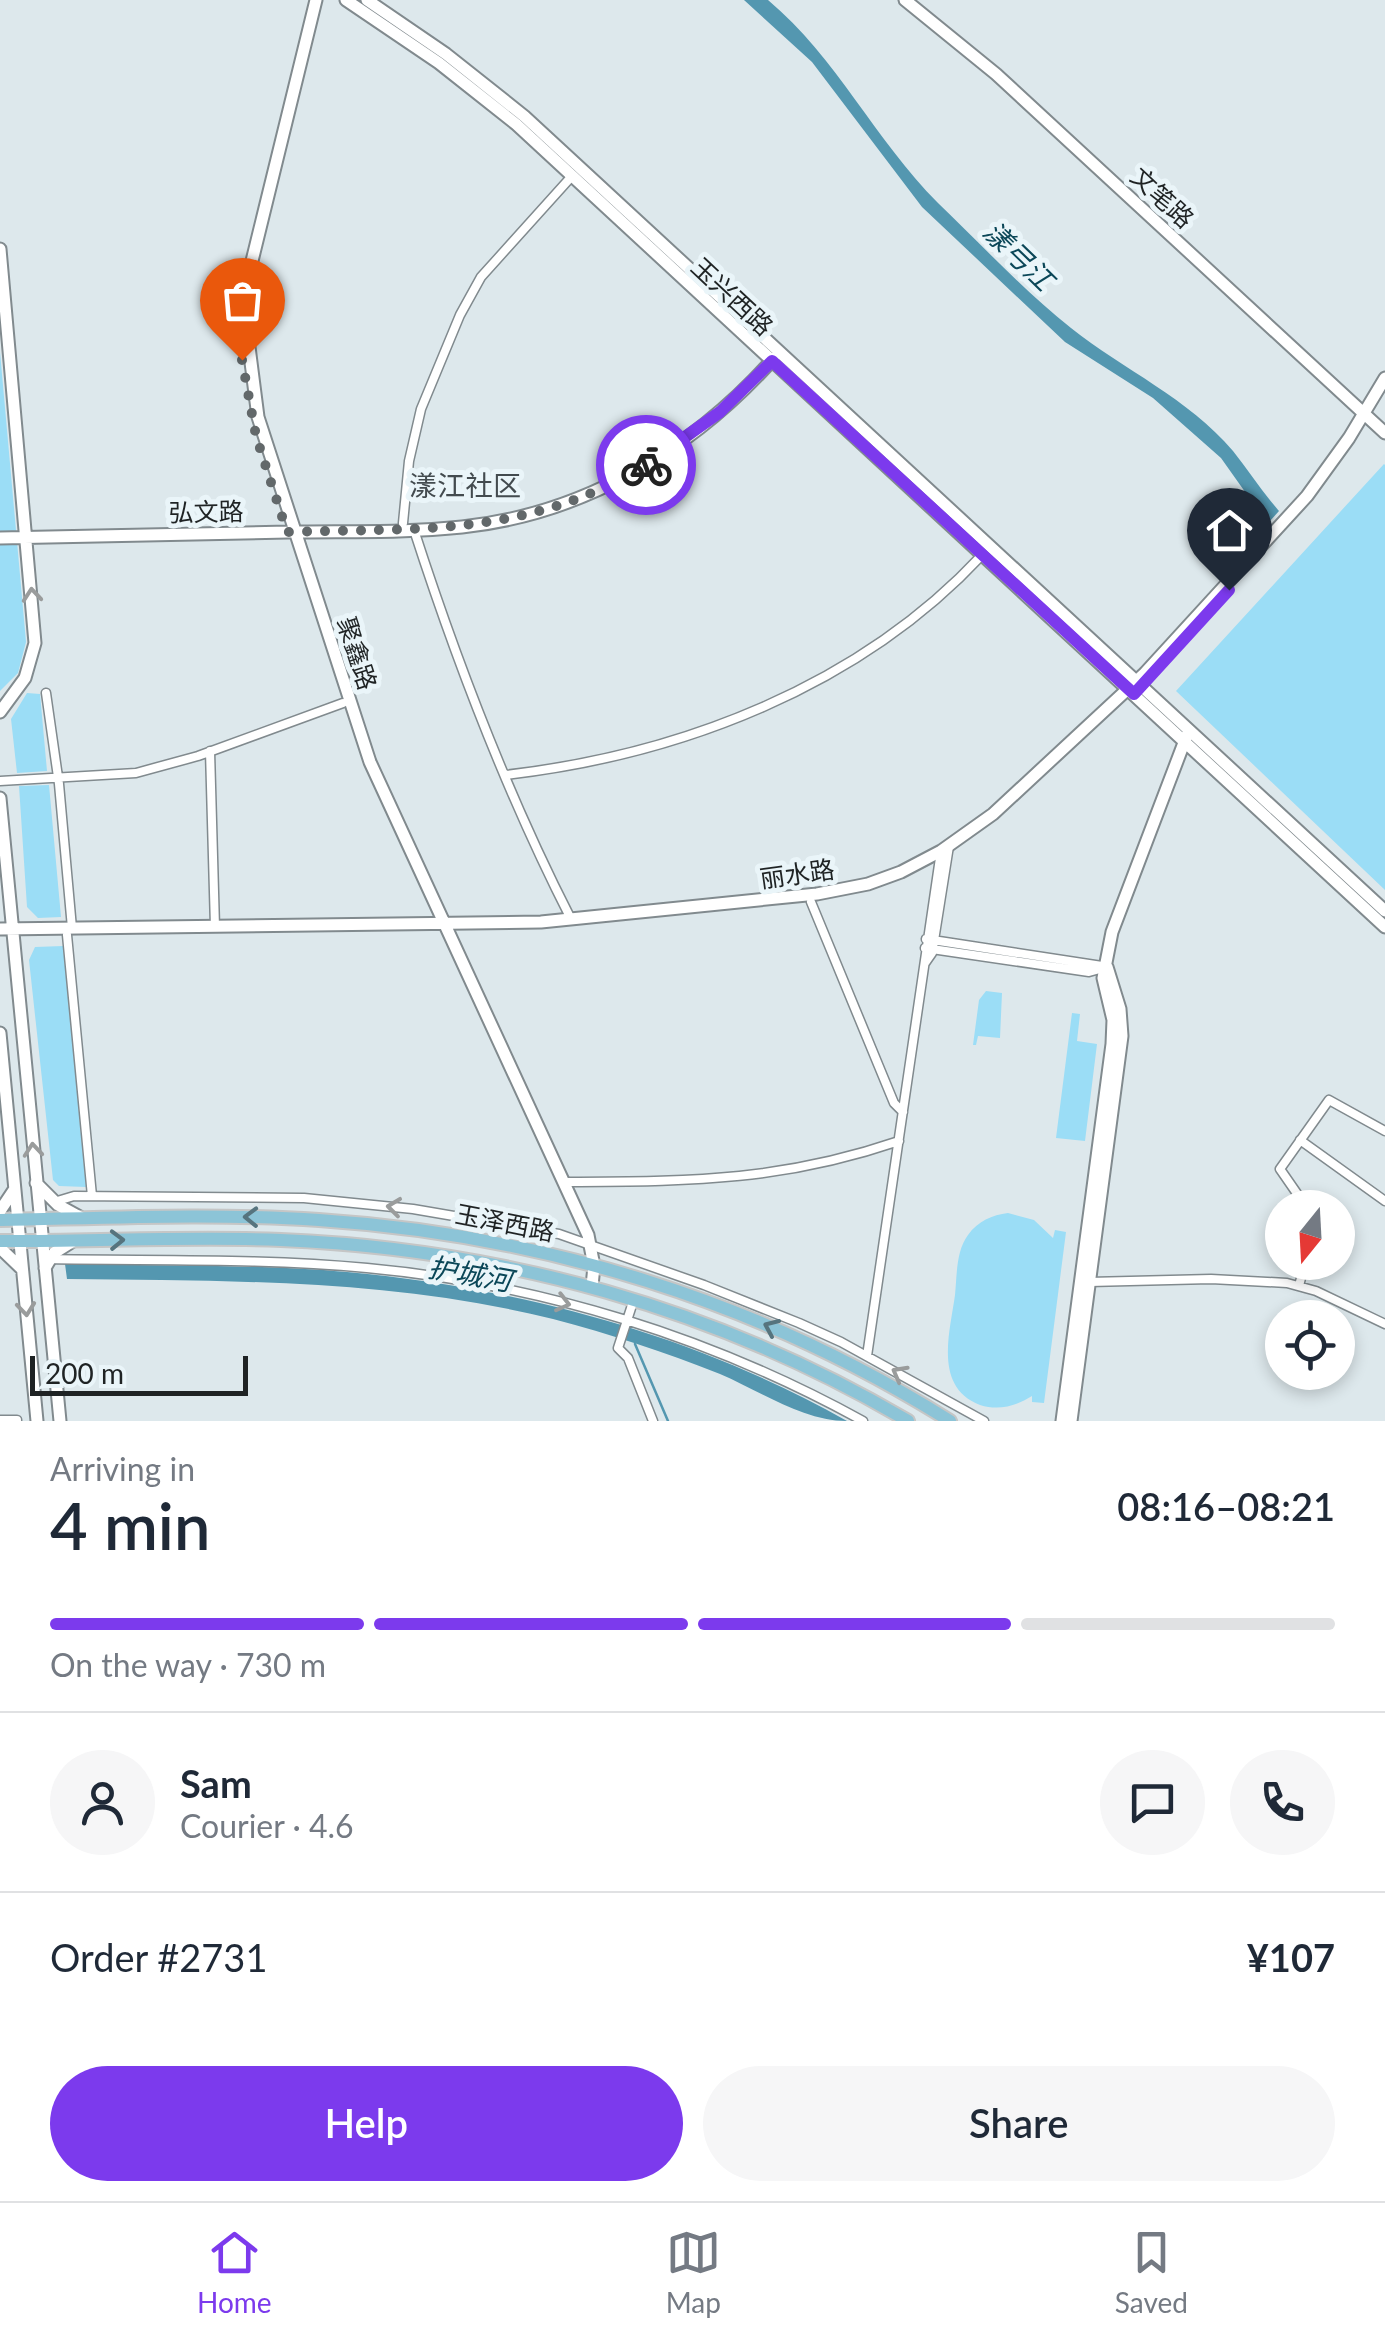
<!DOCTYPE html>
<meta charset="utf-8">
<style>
body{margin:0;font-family:Lato,"Noto Sans SC",sans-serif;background:#f6f6f7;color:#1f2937;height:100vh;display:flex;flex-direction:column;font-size:38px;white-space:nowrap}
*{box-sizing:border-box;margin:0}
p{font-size:32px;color:#747a83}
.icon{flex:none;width:55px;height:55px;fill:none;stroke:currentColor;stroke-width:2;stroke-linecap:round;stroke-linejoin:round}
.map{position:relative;height:1421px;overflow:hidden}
.drawer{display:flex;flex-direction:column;background:#fff;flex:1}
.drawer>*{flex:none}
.needle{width:65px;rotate:198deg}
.tools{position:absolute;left:1265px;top:1190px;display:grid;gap:20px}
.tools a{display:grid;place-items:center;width:90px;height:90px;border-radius:50%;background:#fff;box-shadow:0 5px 15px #0003;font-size:50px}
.scale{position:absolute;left:30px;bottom:25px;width:218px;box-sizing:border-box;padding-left:10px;border:5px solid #1f2324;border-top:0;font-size:28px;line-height:35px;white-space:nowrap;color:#1f2324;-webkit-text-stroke:8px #eaf5f9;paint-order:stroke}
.pin{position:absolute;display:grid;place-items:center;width:85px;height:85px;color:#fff;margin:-102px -42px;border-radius:50% 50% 50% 0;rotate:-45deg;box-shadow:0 0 10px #0007}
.pin .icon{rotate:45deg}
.courier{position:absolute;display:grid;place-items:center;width:100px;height:100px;margin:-50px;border:8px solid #7c3aed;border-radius:50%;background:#fff;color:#222;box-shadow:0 2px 12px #0007}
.overview em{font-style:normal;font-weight:600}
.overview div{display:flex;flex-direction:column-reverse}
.overview{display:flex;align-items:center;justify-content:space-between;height:170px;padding:0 50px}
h1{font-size:65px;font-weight:600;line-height:75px}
.bar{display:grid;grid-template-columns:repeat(4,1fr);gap:15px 10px;align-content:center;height:120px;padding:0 50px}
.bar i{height:12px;border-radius:8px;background:#e0e1e3}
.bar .on{background:#7c3aed}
.bar p{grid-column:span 4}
.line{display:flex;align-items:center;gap:25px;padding:0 50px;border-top:2px solid #e0e1e3}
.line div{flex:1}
.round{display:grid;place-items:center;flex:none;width:105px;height:105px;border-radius:52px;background:#f6f6f7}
.cta{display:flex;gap:20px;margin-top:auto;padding:20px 50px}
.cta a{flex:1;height:115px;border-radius:60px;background:#7c3aed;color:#fff;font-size:40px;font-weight:600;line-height:115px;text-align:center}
.cta a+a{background:#f6f6f7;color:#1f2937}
.menu{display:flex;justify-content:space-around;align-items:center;height:140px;border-top:2px solid #e0e1e3;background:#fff;font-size:28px;color:#747a83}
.menu a{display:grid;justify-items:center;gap:5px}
.menu .on{color:#7c3aed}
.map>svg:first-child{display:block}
.green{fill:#9bddf6}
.water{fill:#5497b0}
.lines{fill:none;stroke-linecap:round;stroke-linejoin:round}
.stream{stroke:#5497b0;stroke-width:2.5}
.street-casing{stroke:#818a8e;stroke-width:11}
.secondary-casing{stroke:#818a8e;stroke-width:15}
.primary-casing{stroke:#c5c6c6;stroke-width:16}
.street{stroke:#fff;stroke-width:8}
.secondary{stroke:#fff;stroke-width:11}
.primary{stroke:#8cc4d7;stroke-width:12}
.oneway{stroke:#9a9c9c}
.oneway2{stroke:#56747e}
.done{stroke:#62686a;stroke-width:10;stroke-dasharray:0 18}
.route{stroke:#7c3aed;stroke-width:12}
.labels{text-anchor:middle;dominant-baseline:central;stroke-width:10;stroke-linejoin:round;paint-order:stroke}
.street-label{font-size:25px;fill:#1f2324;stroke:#eaf5f9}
.water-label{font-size:28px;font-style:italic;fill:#0b4758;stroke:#eaf5f9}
.neighbourhood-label{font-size:28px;fill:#434b4f;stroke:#eaf5f9}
</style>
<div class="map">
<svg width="1385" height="1421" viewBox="0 0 1385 1421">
<rect width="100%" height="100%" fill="#dde8ec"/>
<path class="green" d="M 0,352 L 26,642 L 18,673 L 0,691 Z
M 1384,464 L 1385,465 L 1385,890 L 1176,691 Z
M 27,693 L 40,694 L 47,771 L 17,773 L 11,719 Z
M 49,785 L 61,917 L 38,918 L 27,907 L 19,786 Z
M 63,946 L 86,1187 L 59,1186 L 53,1180 L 29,960 L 35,947 Z
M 986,991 L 1002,993 L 1000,1038 L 978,1036 L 976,1045 L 973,1045 L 979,1000 Z
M 1072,1013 L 1080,1014 L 1077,1041 L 1097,1044 L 1085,1141 L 1056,1138 Z
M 1008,1213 L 1034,1220 L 1053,1238 L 1055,1230 L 1066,1232 L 1044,1403 L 1032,1402 L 1032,1396 C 1016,1406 999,1411 980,1405 C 933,1387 950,1332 955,1295 C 957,1275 956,1251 968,1235 C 978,1221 992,1215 1008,1213 Z"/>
<path class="water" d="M 744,0 L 768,0 C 837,58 875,140 938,203 C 981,244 1024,291 1071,328 C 1124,370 1188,398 1233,451 C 1249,471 1262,492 1279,511 L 1270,521 L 1260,513 L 1221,458 L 1153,398 L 1065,342 L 922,207 L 812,62 Z
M 65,1264 C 158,1266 253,1264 347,1272 C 520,1288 695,1335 847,1421 C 803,1421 760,1391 720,1374 C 665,1352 610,1334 553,1319 C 392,1279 231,1281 67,1279 Z"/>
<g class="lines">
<path class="stream" d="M 635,1344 L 668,1421"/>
<g class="street-casing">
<path id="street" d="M 403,523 L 409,461 L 421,409 L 460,315 L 481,277 L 572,176
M 414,530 C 457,663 507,794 571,919
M 46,693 L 59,784 L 72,928
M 210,751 L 215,927
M 505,775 C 680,755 859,687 982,555
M 0,781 L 136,773 L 198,756 L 343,703
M 811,902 L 894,1103 L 903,1112
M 67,935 L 92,1196
M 926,939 L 1102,966
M 925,948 L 1089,972 L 1107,967
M 925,963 L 932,953 L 949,846
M 1300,1140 L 1385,1201
M 564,1182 C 688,1181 779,1182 899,1141
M 54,1202 L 74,1196 L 304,1198 L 413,1209 L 559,1234 L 704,1285 L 799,1323 L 841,1342 L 984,1421
M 1307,1208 L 1280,1169 L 1329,1100 L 1385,1131
M 49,1259 C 155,1261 262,1258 367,1268 C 540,1284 711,1337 863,1421
M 1089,1282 L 1211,1279 L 1287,1283 L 1316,1291 L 1385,1324
M 1299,1286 L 1305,1262
M 634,1299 L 618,1348 L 628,1358 L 653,1421
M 867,1356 L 941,851
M 0,1420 L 17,1420"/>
</g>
<g class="secondary-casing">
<path id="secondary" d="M 316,0 L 252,261 L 248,339 L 258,417 L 370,762 L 588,1235 L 594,1266 L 592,1286
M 346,0 L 439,63 L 516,124 L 1385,927
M 367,0 L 446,54 L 524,116 L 1385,911
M 905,0 L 996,74 L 1385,433
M 0,249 L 35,643 L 25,678 L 0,712
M 0,538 C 96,536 192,534 288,532 C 346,531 404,533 462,527 C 585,514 693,449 774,358
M 0,798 L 60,1421
M 0,929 L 541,922 L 817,894 L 868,884 L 901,872 L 941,851 L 993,814 L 1145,673 L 1307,496 L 1349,438 L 1385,378
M 0,1033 L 37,1421
M 36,1183 L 58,1205 L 80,1217
M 0,1211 L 14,1190
M 0,1248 L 22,1269
M 45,1268 L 54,1253 L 73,1241
M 1062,1421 L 1112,1044 L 1113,1020 L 1103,978 L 1112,932 L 1187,735
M 1071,1421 L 1122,1036 L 1120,1009 L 1107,967"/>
</g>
<g class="primary-casing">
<path id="primary" d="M 0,1220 C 106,1218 213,1213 319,1220 C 544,1235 759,1301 950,1421
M 0,1241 C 93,1242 187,1236 281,1240 C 502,1249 717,1308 908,1421"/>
</g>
<use href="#street" class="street"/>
<use href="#secondary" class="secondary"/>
<use href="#primary" class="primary"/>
</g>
<defs><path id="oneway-chevron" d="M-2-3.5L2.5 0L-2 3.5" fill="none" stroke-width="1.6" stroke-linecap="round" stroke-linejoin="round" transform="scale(2.5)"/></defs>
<g class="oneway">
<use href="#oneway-chevron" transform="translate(32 595) rotate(-95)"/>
<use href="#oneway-chevron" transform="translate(33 1150) rotate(-95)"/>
<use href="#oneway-chevron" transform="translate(394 1207) rotate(-173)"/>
<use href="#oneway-chevron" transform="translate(563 1303) rotate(14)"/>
<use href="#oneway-chevron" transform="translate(26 1309) rotate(84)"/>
<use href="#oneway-chevron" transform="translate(899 1373) rotate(-151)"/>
</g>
<g class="oneway2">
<use href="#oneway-chevron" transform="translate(251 1217) rotate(-179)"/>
<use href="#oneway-chevron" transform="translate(117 1240) rotate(-1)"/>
<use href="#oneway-chevron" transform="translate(771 1327) rotate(-156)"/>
</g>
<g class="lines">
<path class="done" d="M 242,360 L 256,436 L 287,532 C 419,528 528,537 646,465"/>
<path class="route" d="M 646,465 L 720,412 L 772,361 L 1134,694 L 1229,590"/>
</g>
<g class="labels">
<g class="street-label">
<text transform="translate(1163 197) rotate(43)">文笔路</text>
<text transform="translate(733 296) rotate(43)">玉兴西路</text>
<text transform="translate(206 511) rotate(-1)">弘文路</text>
<text transform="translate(358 653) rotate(72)">聚鑫路</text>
<text transform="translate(797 873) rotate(-8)">丽水路</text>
<text transform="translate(505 1222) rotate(11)">玉泽西路</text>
</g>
<g class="water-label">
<text transform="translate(1019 255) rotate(44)">漾弓江</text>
<text transform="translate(470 1273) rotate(10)">护城河</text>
</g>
<g class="neighbourhood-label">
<text x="465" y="485">漾江社区</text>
</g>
</g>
</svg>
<div class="tools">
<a><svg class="needle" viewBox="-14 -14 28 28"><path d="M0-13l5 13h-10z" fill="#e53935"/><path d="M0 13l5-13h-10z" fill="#747a83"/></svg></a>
<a><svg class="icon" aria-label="locate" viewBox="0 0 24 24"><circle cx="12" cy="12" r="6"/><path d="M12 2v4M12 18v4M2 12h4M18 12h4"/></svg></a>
</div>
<div class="scale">200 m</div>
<div class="pin" style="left:242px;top:360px;background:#ea580c"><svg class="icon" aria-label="bag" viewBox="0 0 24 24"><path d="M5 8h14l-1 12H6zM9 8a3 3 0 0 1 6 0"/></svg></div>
<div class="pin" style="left:1229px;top:590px;background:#1f2937"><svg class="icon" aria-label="home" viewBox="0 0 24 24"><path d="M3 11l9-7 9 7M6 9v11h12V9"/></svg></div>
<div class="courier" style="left:646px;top:465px"><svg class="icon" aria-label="bike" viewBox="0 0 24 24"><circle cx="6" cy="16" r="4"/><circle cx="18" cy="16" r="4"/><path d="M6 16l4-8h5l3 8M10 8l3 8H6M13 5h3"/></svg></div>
</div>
<section class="drawer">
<div class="overview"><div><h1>4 min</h1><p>Arriving in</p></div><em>08:16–08:21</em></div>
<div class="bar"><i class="on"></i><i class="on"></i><i class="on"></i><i></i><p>On the way · 730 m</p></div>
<div class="line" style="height:180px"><a class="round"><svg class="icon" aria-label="person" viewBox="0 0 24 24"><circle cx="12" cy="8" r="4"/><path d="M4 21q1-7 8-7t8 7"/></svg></a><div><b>Sam</b><p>Courier · 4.6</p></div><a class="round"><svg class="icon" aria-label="chat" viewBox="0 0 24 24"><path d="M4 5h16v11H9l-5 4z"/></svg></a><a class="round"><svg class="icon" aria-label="phone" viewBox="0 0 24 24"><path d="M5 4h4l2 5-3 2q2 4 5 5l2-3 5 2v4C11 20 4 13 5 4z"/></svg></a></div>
<div class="line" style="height:130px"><div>Order #2731</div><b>¥107</b></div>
<div class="cta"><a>Help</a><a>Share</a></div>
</section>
<nav class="menu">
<a class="on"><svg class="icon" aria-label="home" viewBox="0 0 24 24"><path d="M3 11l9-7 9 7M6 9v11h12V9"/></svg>Home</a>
<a><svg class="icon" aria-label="map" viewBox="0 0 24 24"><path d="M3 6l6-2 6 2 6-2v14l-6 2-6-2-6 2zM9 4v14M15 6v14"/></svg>Map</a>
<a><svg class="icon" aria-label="saved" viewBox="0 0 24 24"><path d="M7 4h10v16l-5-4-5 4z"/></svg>Saved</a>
</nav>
